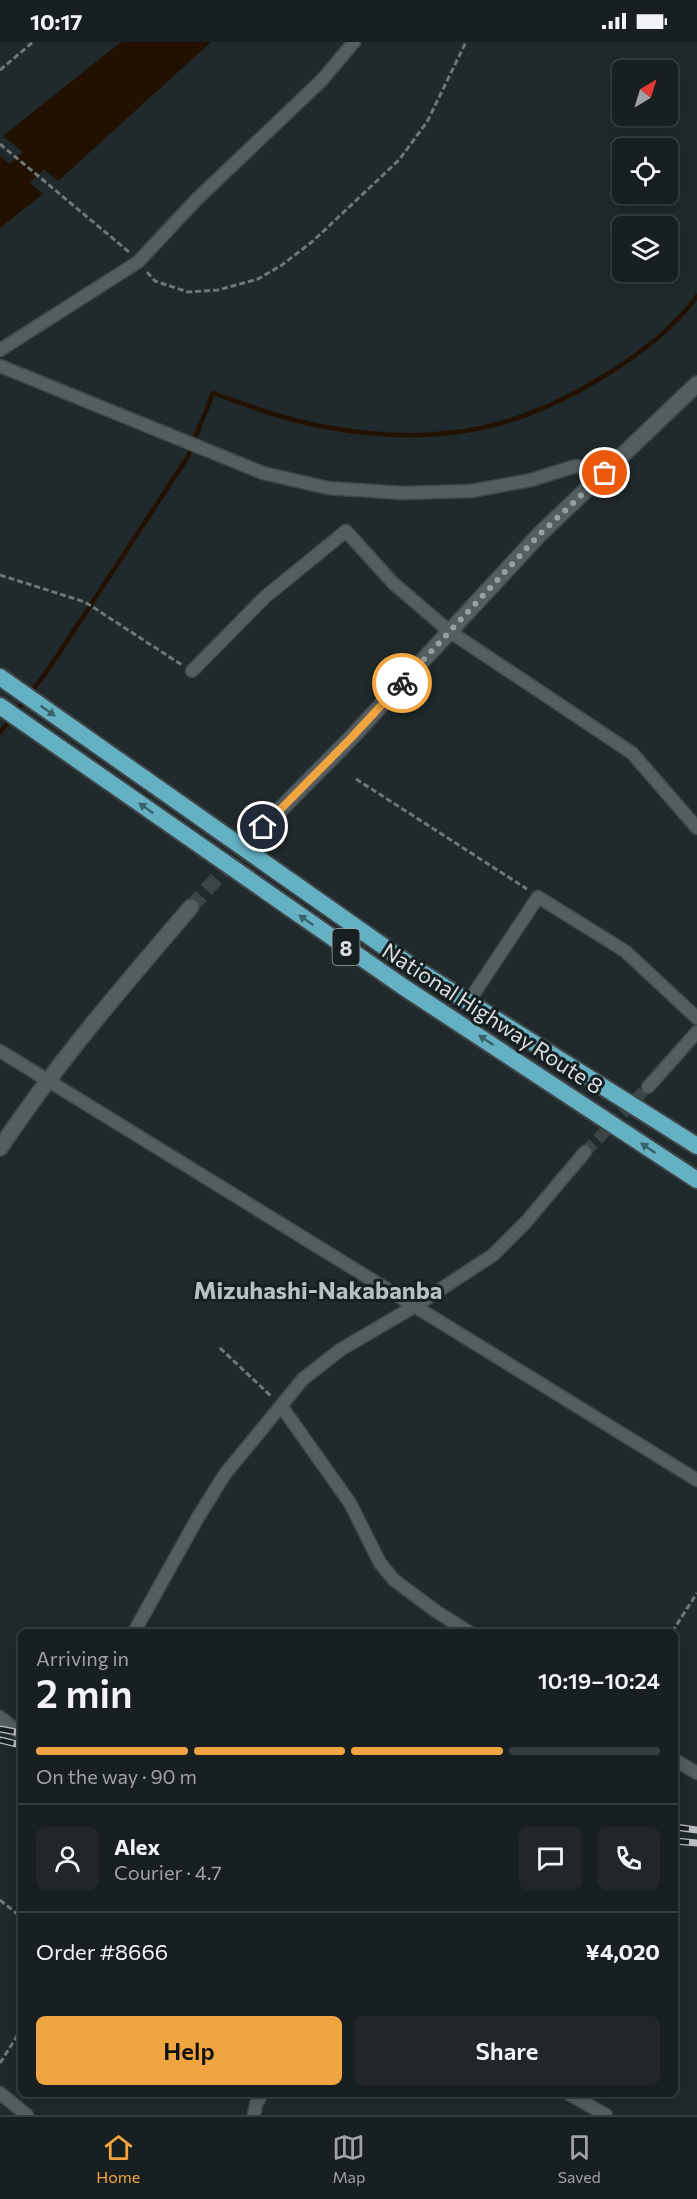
<!DOCTYPE html>
<meta charset="utf-8">
<style>
body{margin:0;font-family:Commissioner,sans-serif;background:#212729;color:#f1f3f6;height:100vh;display:flex;flex-direction:column;font-size:22px;white-space:nowrap}
*{box-sizing:border-box;margin:0}
p{font-size:20px;color:#9fa2a5}
.icon{flex:none;width:33px;height:33px;fill:none;stroke:currentColor;stroke-width:2;stroke-linecap:round;stroke-linejoin:round}
.map{position:relative;flex:1;overflow:hidden}
.drawer{position:absolute;left:18px;top:1587px;width:660px;height:468px;display:flex;flex-direction:column;background:#181f20;border-radius:9px;box-shadow:0 3px 15px #0003,0 0 0 2px #363d3e}
.drawer>*{flex:none}
.needle{width:39px;rotate:38deg}
.tools{position:absolute;left:612px;top:18px;display:grid;gap:12px}
.tools a{display:grid;place-items:center;width:66px;height:66px;border-radius:9px;background:#181f20;box-shadow:0 3px 15px #0003,0 0 0 2px #363d3e;font-size:30px}
.pin{position:absolute;display:grid;place-items:center;width:51px;height:51px;color:#fff;margin:-26px;border:3px solid #fff;border-radius:50%;box-shadow:0 2px 6px #0007}
.courier{position:absolute;display:grid;place-items:center;width:60px;height:60px;margin:-30px;border:4px solid #f1a540;border-radius:50%;background:#fff;color:#222;box-shadow:0 2px 8px #0007}
.head em{font-style:normal;font-weight:600}
.head div{display:flex;flex-direction:column-reverse}
.head{display:flex;align-items:center;justify-content:space-between;height:102px;padding:0 18px}
h1{font-size:39px;font-weight:600;line-height:45px}
.bar{display:grid;grid-template-columns:repeat(4,1fr);gap:9px 6px;align-content:center;height:72px;padding:0 18px}
.bar i{height:8px;border-radius:4px;background:#363d3e}
.bar .on{background:#f1a540}
.bar p{grid-column:span 4}
.line{display:flex;align-items:center;gap:15px;padding:0 18px;border-top:2px solid #363d3e}
.line div{flex:1}
.round{display:grid;place-items:center;flex:none;width:63px;height:63px;border-radius:9px;background:#212729}
.action{display:flex;gap:12px;margin-top:auto;padding:12px 18px}
.action a{flex:1;height:69px;border-radius:9px;background:#f1a540;color:#111;font-size:24px;font-weight:600;line-height:69px;text-align:center}
.action a+a{background:#212729;color:#f1f3f6}
.status{display:flex;justify-content:space-between;align-items:center;height:42px;padding:0 30px;background:#181f20;direction:ltr}
.status svg{height:16px;fill:currentColor}
.dock{display:flex;justify-content:space-around;align-items:center;height:84px;border-top:2px solid #363d3e;background:#181f20;font-size:16px;color:#9fa2a5}
.dock a{display:grid;justify-items:center;gap:3px}
.dock .on{color:#f1a540}
.map>svg:first-child{display:block}
.water{fill:#231100}
.lines{fill:none;stroke-linecap:round;stroke-linejoin:round}
.stream{stroke:#231100;stroke-width:4.5}
.river{stroke:#231100;stroke-width:27}
.minor-tunnel{stroke:#3c4446;stroke-width:12;stroke-dasharray:12 6;stroke-linecap:butt}
.tertiary-tunnel{stroke:#3c4446;stroke-width:15;stroke-dasharray:15 8;stroke-linecap:butt}
.minor-casing{stroke:#404649;stroke-width:15}
.tertiary-casing{stroke:#404649;stroke-width:18}
.trunk-casing{stroke:#404649;stroke-width:20}
.path{stroke:#6f7678;stroke-width:3;stroke-dasharray:6 3;stroke-linecap:butt}
.minor{stroke:#545d60;stroke-width:12}
.tertiary{stroke:#545d60;stroke-width:15}
.trunk{stroke:#65b1c4;stroke-width:16}
.rail-casing{stroke:#b9bec0;stroke-width:7}
.rail{stroke:#171f21;stroke-width:4.5;stroke-dasharray:14;stroke-linecap:butt}
.oneway{fill:#3a616a}
.done{stroke:#989fa1;stroke-width:6;stroke-dasharray:0 10.8}
.route{stroke:#f1a540;stroke-width:8}
.labels{text-anchor:middle;dominant-baseline:central;stroke-width:6;stroke-linejoin:round;paint-order:stroke}
.shield{fill:#171f21;stroke:#9fa5a7;stroke-width:1.5}
.shield-label{font-size:21px;font-weight:bold;fill:#d9dee0}
.street-label{font-size:22px;fill:#d9dee0;stroke:#171f21}
.neighbourhood-label{font-size:24px;font-weight:bold;fill:#b6c1c4;stroke:#171f21}
</style>
<div class="status"><b>10:17</b><svg viewBox="0 0 49 12"><path d="M0 12V9h3v3zM5 12V6h3v6zM10 12V3h3v9zM15 12V0h3v12zM26 1h20v11H26zM47 4h2v5h-2z"/></svg></div>
<div class="map">
<svg width="697" height="2073" viewBox="0 0 697 2073">
<rect width="100%" height="100%" fill="#20292b"/>
<path class="water" d="M 121,0 L 211,0 L 58,139 L 3,94 Z
M 0,114 L 43,152 L 0,186 Z"/>
<g class="lines">
<path class="stream" d="M 16,670 L 48,628 L 187,416 L 213,351 C 233,358 253,366 273,372 C 330,390 398,398 457,390 C 508,384 558,362 601,336 C 637,314 673,288 697,254
M 0,691 L 11,676"/>
<path class="river" d="M 0,149 L 61,93"/>
<path class="minor-tunnel" d="M 585,1110 L 648,1045"/>
<path class="tertiary-tunnel" d="M 191,865 L 263,785"/>
<g class="minor-casing">
<path id="minor" d="M 0,308 L 138,220 L 197,157 L 322,38 L 354,0
M 0,324 L 263,431 L 328,446 L 402,451 L 471,449 L 531,438 L 576,424 L 605,431
M 192,629 L 265,555 L 346,489 L 393,541 L 449,589 L 632,711 L 697,786
M 469,959 L 538,855 L 625,909 L 697,976
M 0,1009 L 697,1438
M 648,1045 L 697,990
M 282,1365 L 350,1461 L 380,1521 L 394,1538 L 437,1570 L 469,1590
M 134,1590 L 197,1477 L 225,1432 L 303,1337 L 340,1308 L 415,1264 L 493,1213 L 526,1180 L 585,1110
M 0,1675 L 21,1692
M 675,1718 L 697,1731
M 0,2051 L 27,2073
M 569,2052 L 606,2073
M 254,2073 L 256,2062 L 262,2052"/>
</g>
<g class="tertiary-casing">
<path id="tertiary" d="M 263,785 L 351,696 L 540,492 L 697,342
M 0,1106 C 57,1021 124,943 191,865"/>
</g>
<g class="trunk-casing">
<path id="trunk" d="M 0,635 L 413,925 L 697,1104
M 0,664 L 402,944 L 697,1138"/>
</g>
<path class="path" d="M 0,28 L 33,0
M 0,102 L 129,210
M 147,230 L 155,239 L 188,250 L 218,248 L 258,237 L 282,223 L 313,199 L 399,118 L 427,80 L 466,0
M 0,533 L 85,560 L 182,623
M 356,737 L 527,847
M 220,1306 L 272,1355
M 672,1590 L 697,1551
M 0,1858 L 21,1875
M 0,2021 L 21,1988"/>
<use href="#minor" class="minor"/>
<use href="#tertiary" class="tertiary"/>
<use href="#trunk" class="trunk"/>
<g class="rail-casing">
<path id="rail" d="M 0,1687 L 21,1691
M 0,1698 L 21,1703
M 675,1785 L 697,1788
M 675,1799 L 697,1801"/>
</g>
<use href="#rail" class="rail"/>
</g>
<defs><path id="oneway-solid" d="M-6-.8H1V-3.2L6.5 0L1 3.2V.8H-6Z" transform="scale(1.5)"/></defs>
<g class="oneway">
<use href="#oneway-solid" transform="translate(48 669) rotate(35)"/>
<use href="#oneway-solid" transform="translate(146 766) rotate(-145)"/>
<use href="#oneway-solid" transform="translate(306 878) rotate(-145)"/>
<use href="#oneway-solid" transform="translate(486 998) rotate(-147)"/>
<use href="#oneway-solid" transform="translate(648 1106) rotate(-146)"/>
</g>
<g class="lines">
<path class="done" d="M 402,641 L 540,492 L 605,431"/>
<path class="route" d="M 263,785 L 351,696 L 402,641"/>
</g>
<g class="labels">
<rect class="shield" x="332.5" y="887" width="27" height="36" rx="4.5"/>
<g class="shield-label">
<text x="346" y="905">8</text>
</g>
<g class="street-label">
<text transform="translate(493 976) rotate(33)">National Highway Route 8</text>
</g>
<g class="neighbourhood-label">
<text x="318" y="1247">Mizuhashi-Nakabanba</text>
</g>
</g>
</svg>
<div class="tools">
<a><svg class="needle" viewBox="-14 -14 28 28"><path d="M0-13l5 13h-10z" fill="#e53935"/><path d="M0 13l5-13h-10z" fill="#9fa2a5"/></svg></a>
<a><svg class="icon" aria-label="locate" viewBox="0 0 24 24"><circle cx="12" cy="12" r="6"/><path d="M12 2v4M12 18v4M2 12h4M18 12h4"/></svg></a>
<a><svg class="icon" aria-label="layers" viewBox="0 0 24 24"><path d="M12 4l9 5-9 5-9-5zM3 14l9 5 9-5"/></svg></a>
</div>
<div class="pin" style="left:605px;top:431px;background:#ea580c"><svg class="icon" aria-label="bag" viewBox="0 0 24 24"><path d="M5 8h14l-1 12H6zM9 8a3 3 0 0 1 6 0"/></svg></div>
<div class="pin" style="left:263px;top:785px;background:#1f2937"><svg class="icon" aria-label="home" viewBox="0 0 24 24"><path d="M3 11l9-7 9 7M6 9v11h12V9"/></svg></div>
<div class="courier" style="left:402px;top:641px"><svg class="icon" aria-label="bike" viewBox="0 0 24 24"><circle cx="6" cy="16" r="4"/><circle cx="18" cy="16" r="4"/><path d="M6 16l4-8h5l3 8M10 8l3 8H6M13 5h3"/></svg></div>
<section class="drawer">
<div class="head"><div><h1>2 min</h1><p>Arriving in</p></div><em>10:19–10:24</em></div>
<div class="bar"><i class="on"></i><i class="on"></i><i class="on"></i><i></i><p>On the way · 90 m</p></div>
<div class="line" style="height:108px"><a class="round"><svg class="icon" aria-label="person" viewBox="0 0 24 24"><circle cx="12" cy="8" r="4"/><path d="M4 21q1-7 8-7t8 7"/></svg></a><div><b>Alex</b><p>Courier · 4.7</p></div><a class="round"><svg class="icon" aria-label="chat" viewBox="0 0 24 24"><path d="M4 5h16v11H9l-5 4z"/></svg></a><a class="round"><svg class="icon" aria-label="phone" viewBox="0 0 24 24"><path d="M5 4h4l2 5-3 2q2 4 5 5l2-3 5 2v4C11 20 4 13 5 4z"/></svg></a></div>
<div class="line" style="height:78px"><div>Order #8666</div><b>¥4,020</b></div>
<div class="action"><a>Help</a><a>Share</a></div>
</section>
</div>
<nav class="dock">
<a class="on"><svg class="icon" aria-label="home" viewBox="0 0 24 24"><path d="M3 11l9-7 9 7M6 9v11h12V9"/></svg>Home</a>
<a><svg class="icon" aria-label="map" viewBox="0 0 24 24"><path d="M3 6l6-2 6 2 6-2v14l-6 2-6-2-6 2zM9 4v14M15 6v14"/></svg>Map</a>
<a><svg class="icon" aria-label="saved" viewBox="0 0 24 24"><path d="M7 4h10v16l-5-4-5 4z"/></svg>Saved</a>
</nav>
